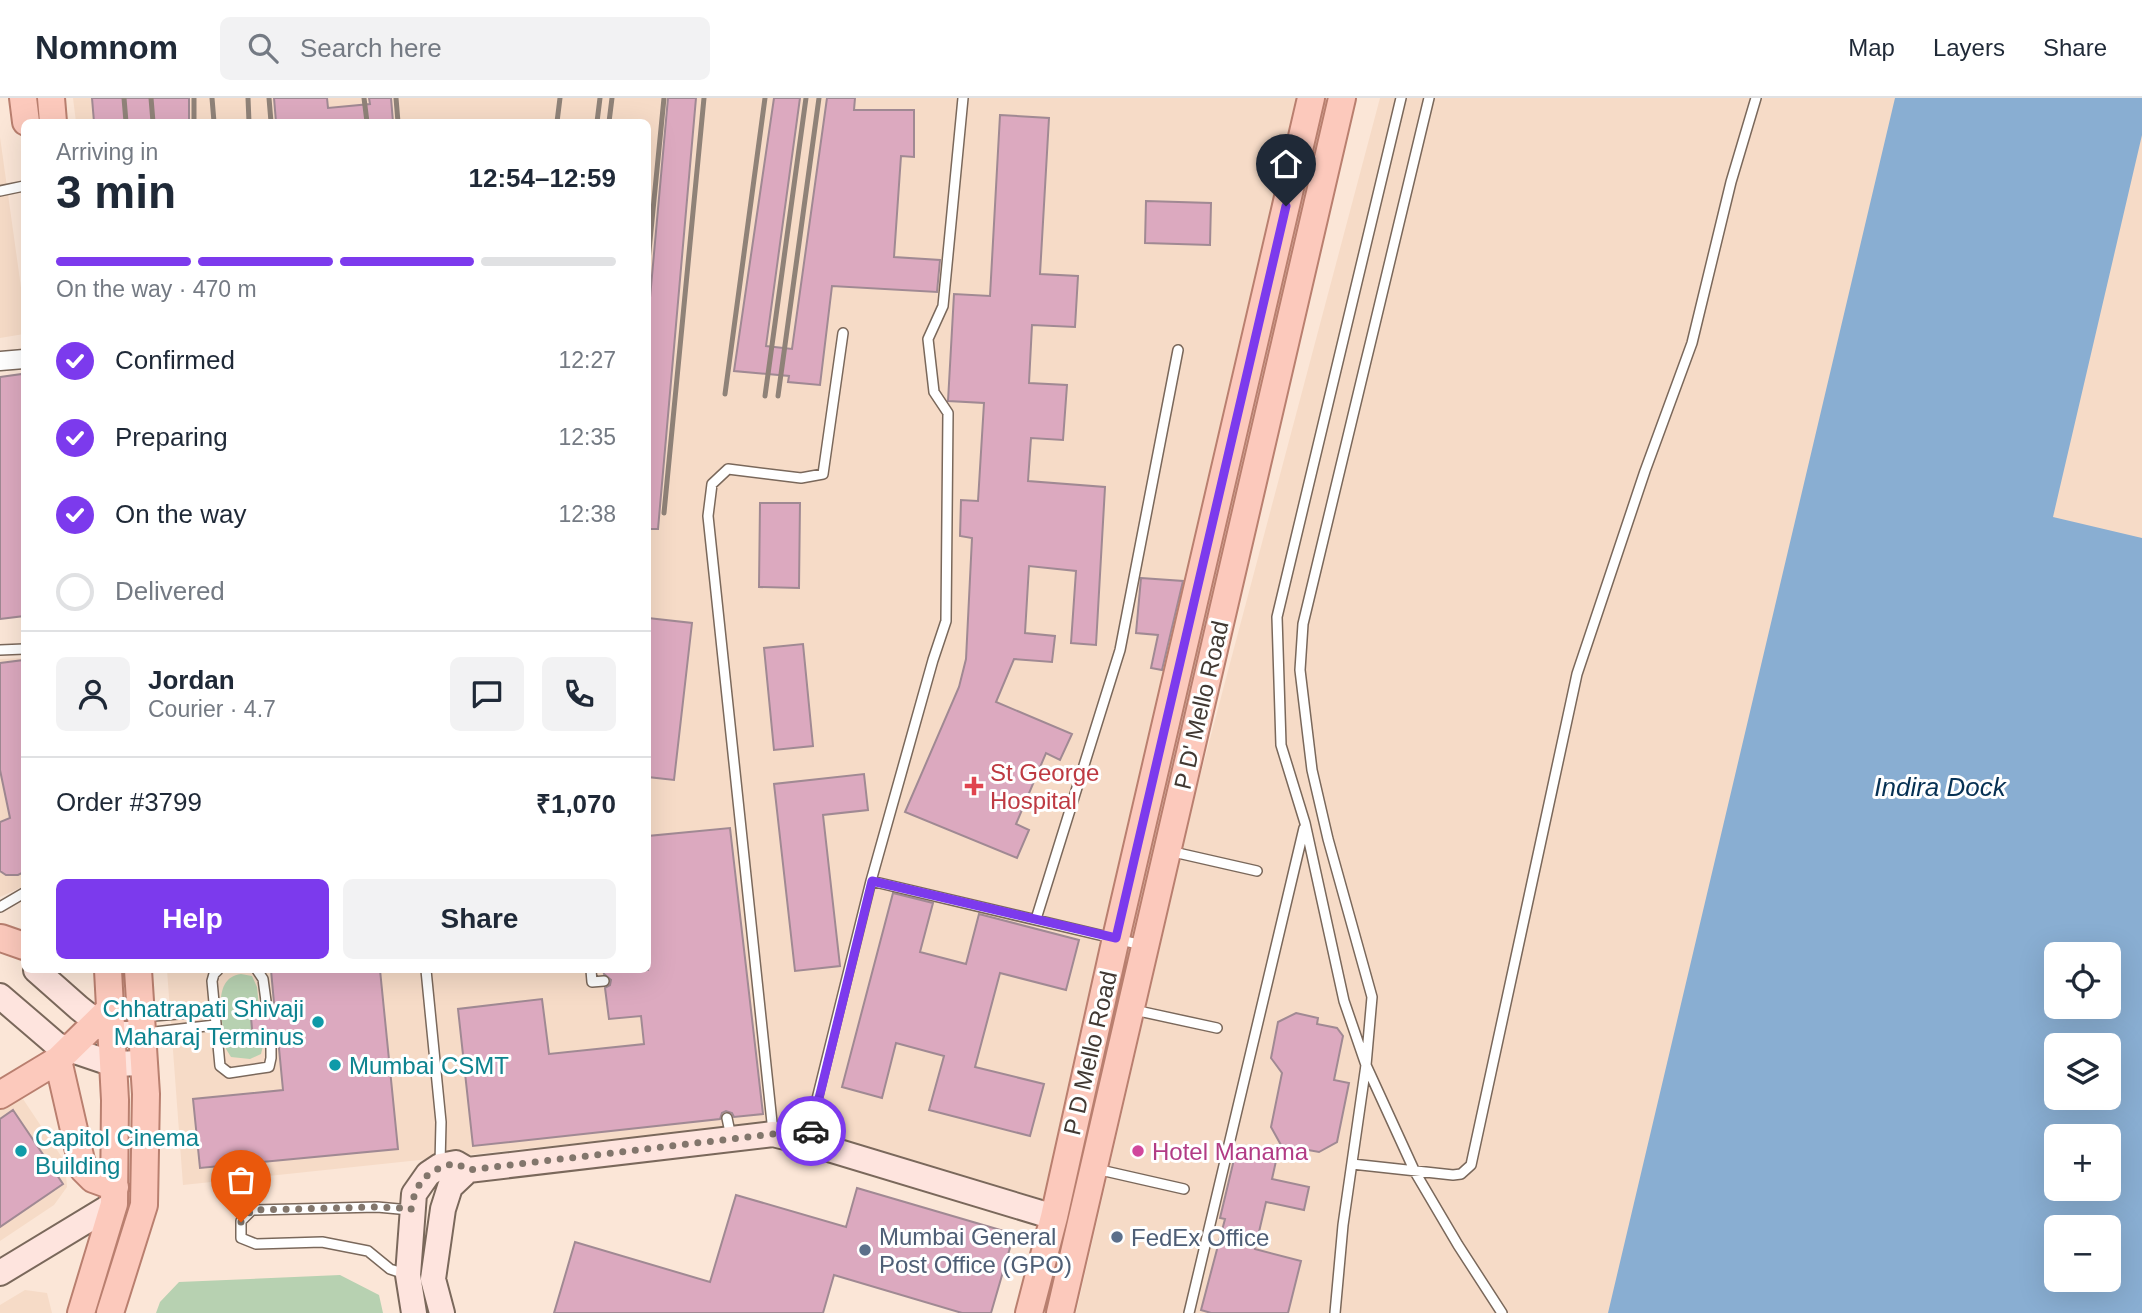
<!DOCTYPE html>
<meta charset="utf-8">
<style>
body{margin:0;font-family:Arial,sans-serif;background:#f2f2f3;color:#1f2937;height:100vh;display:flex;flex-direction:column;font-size:26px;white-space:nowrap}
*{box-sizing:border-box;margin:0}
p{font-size:23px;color:#747a83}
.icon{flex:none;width:38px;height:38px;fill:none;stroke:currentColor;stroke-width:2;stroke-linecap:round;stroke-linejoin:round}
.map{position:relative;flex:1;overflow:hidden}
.panel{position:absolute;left:21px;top:21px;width:630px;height:854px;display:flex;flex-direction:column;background:#fff;border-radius:10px;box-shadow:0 7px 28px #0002}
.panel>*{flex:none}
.tools{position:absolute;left:2044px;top:844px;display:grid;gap:14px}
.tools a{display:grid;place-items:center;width:77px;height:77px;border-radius:10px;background:#fff;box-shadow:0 7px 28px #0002;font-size:35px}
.pin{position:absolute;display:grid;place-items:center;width:60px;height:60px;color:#fff;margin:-72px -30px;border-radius:50% 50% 50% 0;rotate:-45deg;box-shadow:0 0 7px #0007}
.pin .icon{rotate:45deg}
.courier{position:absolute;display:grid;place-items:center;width:70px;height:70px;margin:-35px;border:5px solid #7c3aed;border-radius:50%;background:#fff;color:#222;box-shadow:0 2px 9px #0007}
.head em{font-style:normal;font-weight:800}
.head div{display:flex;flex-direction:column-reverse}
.head{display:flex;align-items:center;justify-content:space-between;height:119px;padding:0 35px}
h1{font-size:46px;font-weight:800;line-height:52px}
.bar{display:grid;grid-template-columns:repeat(4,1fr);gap:10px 7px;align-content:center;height:84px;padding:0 35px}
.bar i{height:9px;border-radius:5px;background:#e0e1e3}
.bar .on{background:#7c3aed}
.bar p{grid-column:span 4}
.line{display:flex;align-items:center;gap:18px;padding:0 35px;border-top:2px solid #e0e1e3}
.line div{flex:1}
.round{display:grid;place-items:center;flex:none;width:74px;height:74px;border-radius:10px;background:#f2f2f3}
ol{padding:0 35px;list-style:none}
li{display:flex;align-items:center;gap:21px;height:77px}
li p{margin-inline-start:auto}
li .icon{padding:7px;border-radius:50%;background:#7c3aed;color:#fff;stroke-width:4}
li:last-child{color:#747a83}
li i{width:38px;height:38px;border:4px solid #e0e1e3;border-radius:50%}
.action{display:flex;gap:14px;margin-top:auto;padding:14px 35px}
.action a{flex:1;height:80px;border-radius:10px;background:#7c3aed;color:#fff;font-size:28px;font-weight:800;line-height:80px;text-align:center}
.action a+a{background:#f2f2f3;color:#1f2937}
header{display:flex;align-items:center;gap:42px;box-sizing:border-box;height:98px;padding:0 35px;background:#fff;border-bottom:2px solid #e0e1e3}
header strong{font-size:33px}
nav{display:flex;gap:38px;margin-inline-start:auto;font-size:24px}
.search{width:490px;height:63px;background:#f2f2f3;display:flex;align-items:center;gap:18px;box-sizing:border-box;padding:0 24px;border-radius:10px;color:#747a83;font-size:26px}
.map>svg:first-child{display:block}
.built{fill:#f6dbc7;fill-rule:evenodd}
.green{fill:#b7d1b1}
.water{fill:#89aed2;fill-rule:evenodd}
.building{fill:#dca9bf;stroke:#a08993;stroke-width:2}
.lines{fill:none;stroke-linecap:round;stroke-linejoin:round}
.lane-casing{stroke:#7a685b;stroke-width:12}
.street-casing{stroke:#7a685b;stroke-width:21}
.secondary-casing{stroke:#7a685b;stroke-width:28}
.primary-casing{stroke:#b97f6f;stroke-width:30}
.lane{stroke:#fff;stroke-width:9}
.street{stroke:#fff;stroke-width:18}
.secondary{stroke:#fee4de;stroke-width:24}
.primary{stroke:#fcc9bc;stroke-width:26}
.rail{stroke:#8f8278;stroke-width:5}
.done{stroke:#82766c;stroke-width:7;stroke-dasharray:0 12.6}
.route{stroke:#7c3aed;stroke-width:9}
.health-dot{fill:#e0444e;stroke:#fff;stroke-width:2.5}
.culture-dot{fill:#0f9aa8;stroke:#fff;stroke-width:2.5}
.hotel-dot{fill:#d1479c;stroke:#fff;stroke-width:2.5}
.service-dot{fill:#5c6f8a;stroke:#fff;stroke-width:2.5}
.labels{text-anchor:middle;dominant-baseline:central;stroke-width:6;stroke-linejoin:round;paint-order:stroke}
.street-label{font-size:24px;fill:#413933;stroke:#fff}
.health-label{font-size:24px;fill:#be3a42;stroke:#fff;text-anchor:start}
.culture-label{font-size:24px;fill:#0d838f;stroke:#fff;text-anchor:start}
.hotel-label{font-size:24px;fill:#b23c85;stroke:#fff;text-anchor:start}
.service-label{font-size:24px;fill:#4e5e75;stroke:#fff;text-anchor:start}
.water-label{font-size:26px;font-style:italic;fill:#063154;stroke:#fff}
</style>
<header>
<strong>Nomnom</strong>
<div class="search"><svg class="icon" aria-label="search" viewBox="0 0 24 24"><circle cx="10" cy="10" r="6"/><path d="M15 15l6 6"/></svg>Search here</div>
<nav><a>Map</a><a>Layers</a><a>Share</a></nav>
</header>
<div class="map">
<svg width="2142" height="1215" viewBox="0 0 2142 1215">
<rect width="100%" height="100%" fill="#fbe6d7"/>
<path class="built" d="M 73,0 L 1299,0 L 1050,1103 L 778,1024 L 183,1087 L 167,872 L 648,872 L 648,24 L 76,24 Z
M 1380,0 L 2142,0 L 2142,1215 L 1076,1215 L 1194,701 ZM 2056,856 L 2109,856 L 2109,908 L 2056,908 ZM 2056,947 L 2109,947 L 2109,999 L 2056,999 ZM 2056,1038 L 2109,1038 L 2109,1090 L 2056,1090 ZM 2056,1129 L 2109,1129 L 2109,1181 L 2056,1181 Z
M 0,39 L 24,211 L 24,236 L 0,240 Z
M 24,560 L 24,788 L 0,799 L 0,561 Z
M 23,1001 L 65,1064 L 67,1089 L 54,1107 L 0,1143 L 0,1012 L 12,1005 Z
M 25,1192 L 47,1195 L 52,1215 L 0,1215 L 0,1207 Z"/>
<path class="green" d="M 241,876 L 252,878 L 257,889 L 263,948 L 261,956 L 250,961 L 231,959 L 226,951 C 224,928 209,880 241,876 Z
M 340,1177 L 379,1197 L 383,1215 L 156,1215 L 160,1204 L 179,1184 Z"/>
<path class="water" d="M 1895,0 L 2142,0 L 2142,37 L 2053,419 L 2142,440 L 2142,1215 L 1608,1215 ZM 2056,856 L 2109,856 L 2109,908 L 2056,908 ZM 2056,947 L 2109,947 L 2109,999 L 2056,999 ZM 2056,1038 L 2109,1038 L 2109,1090 L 2056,1090 ZM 2056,1129 L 2109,1129 L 2109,1181 L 2056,1181 Z"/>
<path class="building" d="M 92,0 L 189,0 L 189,24 L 94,24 Z
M 274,0 L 327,0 L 328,10 L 370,6 L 369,0 L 391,0 L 393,24 L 276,24 Z
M 668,0 L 696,0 L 658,431 L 648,431 L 648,222 Z
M 774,0 L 800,0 L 766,248 L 792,251 L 827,0 L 855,0 L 854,12 L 914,12 L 914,59 L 901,58 L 894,159 L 940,162 L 937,194 L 832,188 L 820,287 L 788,284 L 789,278 L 734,273 Z
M 1000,17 L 1049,20 L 1040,176 L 1078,178 L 1075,229 L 1032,227 L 1029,285 L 1067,287 L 1063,342 L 1031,340 L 1028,383 L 1105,389 L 1096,547 L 1071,545 L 1076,473 L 1029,468 L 1025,535 L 1055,538 L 1052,564 L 1014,561 L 996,604 L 1072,636 L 1060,662 L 1046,655 L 1016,726 L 1029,732 L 1017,760 L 905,714 L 959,589 L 966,561 L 972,440 L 960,438 L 961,402 L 978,403 L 984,305 L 948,303 L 954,196 L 990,198 Z
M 1146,103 L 1211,105 L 1210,147 L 1145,145 Z
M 22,276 L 24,300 L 24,518 L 0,521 L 0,279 Z
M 760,405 L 800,405 L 799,490 L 759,489 Z
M 1141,480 L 1183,483 L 1162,572 L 1151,570 L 1158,537 L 1136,535 Z
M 648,520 L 692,525 L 674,682 L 648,679 Z
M 803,546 L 813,648 L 774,652 L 764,550 Z
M 24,562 L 24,774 L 18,777 L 6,777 L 0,773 L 0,724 L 10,720 L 0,672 L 0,565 Z
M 864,676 L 868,712 L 823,717 L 840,868 L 795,873 L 774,686 Z
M 730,730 L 763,1016 L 734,1019 L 732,1015 L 726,1013 L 722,1015 L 720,1021 L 473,1048 L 458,911 L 542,901 L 549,956 L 644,946 L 641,918 L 609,921 L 605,890 L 610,887 L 611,882 L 604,876 L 603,872 L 648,872 L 648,738 Z
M 893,795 L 933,805 L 920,854 L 966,866 L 979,816 L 1079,842 L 1066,892 L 1000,875 L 975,969 L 1044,986 L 1030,1038 L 929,1012 L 944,958 L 896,945 L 882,1000 L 842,989 Z
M 271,872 L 380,872 L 398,1051 L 200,1070 L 193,1001 L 283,992 L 278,940 L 270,936 L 264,941 L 253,942 L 250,908 L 260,907 L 266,910 L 274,905 Z
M 1296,915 L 1318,920 L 1317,926 L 1337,930 L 1343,938 L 1334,982 L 1349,985 L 1337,1044 L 1319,1054 L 1281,1047 L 1271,1029 L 1282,975 L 1271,960 L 1278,924 Z
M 13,1012 L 63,1086 L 0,1129 L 0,1021 Z
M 1236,1053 L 1276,1063 L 1272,1081 L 1309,1089 L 1304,1112 L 1266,1104 L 1255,1151 L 1301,1163 L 1288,1215 L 1211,1215 L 1201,1212 L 1225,1121 L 1220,1120 Z
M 857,1090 L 1014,1136 L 991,1215 L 962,1215 L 834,1177 L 823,1215 L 554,1215 L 575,1144 L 710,1184 L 736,1097 L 846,1129 Z"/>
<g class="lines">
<g class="lane-casing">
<path id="lane" d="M 1401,0 L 1277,519 L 1281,647 L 1305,725 L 1344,903 L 1366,967 L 1415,1074 L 1458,1147 L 1502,1215
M 0,93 L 24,88
M 0,552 L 24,551
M 1169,753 L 1257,773
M 871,783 L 1142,847
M 0,809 L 24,795
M 1036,821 L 1120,552 L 1178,252
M 218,872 L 214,876 L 212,883 L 220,968 L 229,975 L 269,969 L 271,960 L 271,943
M 257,872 L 263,881 L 266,903
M 426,872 L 441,1024 L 440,1066
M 591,872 L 592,884 L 604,883
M 1134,912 L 1217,930
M 142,919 L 214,913
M 146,935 L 215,927
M 727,1020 L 731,1039
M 773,1034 L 708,418 L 712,386 L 728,371 L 801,380 L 823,376 L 843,235
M 810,1042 L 816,1005 L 871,783 L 933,562 L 946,523 L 948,315 L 934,294 L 928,241 L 943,208 L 963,0
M 1352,1066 L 1453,1077 L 1461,1076 L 1471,1067 L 1577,576 L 1645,373 L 1692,245 L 1731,84 L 1756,0
M 1096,1071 L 1184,1091
M 405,1176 L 390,1171 L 368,1153 L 322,1144 L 256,1146 L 241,1140 L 241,1123 L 252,1112 L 377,1109 L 410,1112
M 1189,1215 L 1304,730
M 1335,1215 L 1343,1127 L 1366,967 L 1372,899 L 1328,741 L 1312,672 L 1300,572 L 1303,526 L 1429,0"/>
</g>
<g class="street-casing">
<path id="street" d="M 0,263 L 24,261"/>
</g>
<g class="secondary-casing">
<path id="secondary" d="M 36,872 L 79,910 L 112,936 L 141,936
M 0,898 L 57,947 L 113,966 L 142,965
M 468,1072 L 773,1036 L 809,1045 L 1054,1119
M 0,1175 L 114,1106
M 414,1215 L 408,1177 L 414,1096 L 428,1076 L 440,1068 L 456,1065 L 468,1072
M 442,1215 L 433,1181 L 443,1111 L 450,1089 L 468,1072"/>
</g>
<g class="primary-casing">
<path id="primary" d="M 23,0 L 26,24
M 51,0 L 53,24
M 1,840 L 24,848
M 58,962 L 83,1071 L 93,1081 L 115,1089
M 0,997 L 58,962 L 110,911
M 81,1215 L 114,1106 L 115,1002 L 108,872
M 110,1215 L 144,1107 L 146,996 L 138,872
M 1029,1215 L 1054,1119 L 1116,840 L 1311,0
M 1060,1215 L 1342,0"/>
</g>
<use href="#lane" class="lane"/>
<use href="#street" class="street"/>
<use href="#secondary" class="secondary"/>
<use href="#primary" class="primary"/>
<path class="rail" d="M 124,0 L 126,24
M 151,0 L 153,24
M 194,0 L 194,24
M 212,0 L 214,24
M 248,0 L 249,24
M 269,0 L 271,24
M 364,0 L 367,24
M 396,0 L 398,24
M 557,24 L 560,0
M 597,24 L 600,0
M 609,24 L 612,0
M 648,163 L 664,0
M 725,296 L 765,0
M 765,298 L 806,0
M 778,298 L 819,0
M 664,415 L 704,0"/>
</g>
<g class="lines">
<path class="done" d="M 241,1124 L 252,1112 L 377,1109 L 401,1110 L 411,1112 C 415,1084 428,1071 456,1065 L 468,1072 L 773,1036 L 809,1045 L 811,1033"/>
<path class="route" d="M 811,1033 L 872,783 L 1116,840 L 1286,108"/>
</g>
<path class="health-dot" d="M970.5 677.5h7v7h7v7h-7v7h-7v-7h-7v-7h7z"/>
<g class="culture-dot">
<circle cx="318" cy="924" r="7"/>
<circle cx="335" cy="967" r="7"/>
<circle cx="21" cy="1053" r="7"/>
</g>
<circle class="hotel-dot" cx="1138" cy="1053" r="7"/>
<g class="service-dot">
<circle cx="1117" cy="1139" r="7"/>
<circle cx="865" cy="1152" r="7"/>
</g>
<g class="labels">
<g class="street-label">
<text transform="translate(1201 607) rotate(-77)">P D' Mello Road</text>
<text transform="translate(1090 955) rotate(-77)">P D Mello Road</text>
</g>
<g class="health-label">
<text x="990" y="674">St George<tspan x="990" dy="28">Hospital</tspan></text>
</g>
<g class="culture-label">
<text x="304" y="910" text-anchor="end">Chhatrapati Shivaji<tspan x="304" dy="28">Maharaj Terminus</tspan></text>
<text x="349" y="967">Mumbai CSMT</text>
<text x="35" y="1039">Capitol Cinema<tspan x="35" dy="28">Building</tspan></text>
</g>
<g class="hotel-label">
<text x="1152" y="1053">Hotel Manama</text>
</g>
<g class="service-label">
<text x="879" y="1138">Mumbai General<tspan x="879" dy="28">Post Office (GPO)</tspan></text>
<text x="1131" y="1139">FedEx Office</text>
</g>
<g class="water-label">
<text x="1940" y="689">Indira Dock</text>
</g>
</g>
</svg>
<div class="tools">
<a><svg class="icon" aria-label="locate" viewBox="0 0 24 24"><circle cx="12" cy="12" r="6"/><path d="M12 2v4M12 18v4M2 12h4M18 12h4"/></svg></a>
<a><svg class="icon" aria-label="layers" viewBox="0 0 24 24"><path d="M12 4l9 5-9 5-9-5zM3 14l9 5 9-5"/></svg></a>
<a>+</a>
<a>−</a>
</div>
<div class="pin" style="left:241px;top:1124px;background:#ea580c"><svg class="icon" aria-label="bag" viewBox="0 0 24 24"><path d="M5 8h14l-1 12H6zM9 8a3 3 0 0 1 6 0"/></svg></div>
<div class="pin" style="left:1286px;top:108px;background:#1f2937"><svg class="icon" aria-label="home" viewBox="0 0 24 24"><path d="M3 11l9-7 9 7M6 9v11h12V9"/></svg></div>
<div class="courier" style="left:811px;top:1033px"><svg class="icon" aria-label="car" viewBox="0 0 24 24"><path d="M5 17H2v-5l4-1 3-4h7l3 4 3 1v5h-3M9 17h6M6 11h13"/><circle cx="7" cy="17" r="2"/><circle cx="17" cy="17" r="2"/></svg></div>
<section class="panel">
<div class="head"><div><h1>3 min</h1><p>Arriving in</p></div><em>12:54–12:59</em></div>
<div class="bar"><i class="on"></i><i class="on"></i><i class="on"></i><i></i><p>On the way · 470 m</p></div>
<ol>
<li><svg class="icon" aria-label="check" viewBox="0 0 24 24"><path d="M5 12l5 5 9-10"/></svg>Confirmed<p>12:27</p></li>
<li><svg class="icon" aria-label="check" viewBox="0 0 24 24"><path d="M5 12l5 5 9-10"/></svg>Preparing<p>12:35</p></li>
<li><svg class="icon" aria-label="check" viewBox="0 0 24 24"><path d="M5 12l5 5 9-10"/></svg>On the way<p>12:38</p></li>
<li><i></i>Delivered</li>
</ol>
<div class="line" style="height:126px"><a class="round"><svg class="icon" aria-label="person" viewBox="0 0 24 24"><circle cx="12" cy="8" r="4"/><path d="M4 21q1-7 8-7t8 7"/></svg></a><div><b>Jordan</b><p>Courier · 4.7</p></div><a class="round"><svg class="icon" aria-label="chat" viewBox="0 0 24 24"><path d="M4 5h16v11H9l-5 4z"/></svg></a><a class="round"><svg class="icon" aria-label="phone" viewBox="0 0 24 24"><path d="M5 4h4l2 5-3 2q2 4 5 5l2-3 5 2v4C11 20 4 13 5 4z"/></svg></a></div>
<div class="line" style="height:91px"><div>Order #3799</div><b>₹1,070</b></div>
<div class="action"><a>Help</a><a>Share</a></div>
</section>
</div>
